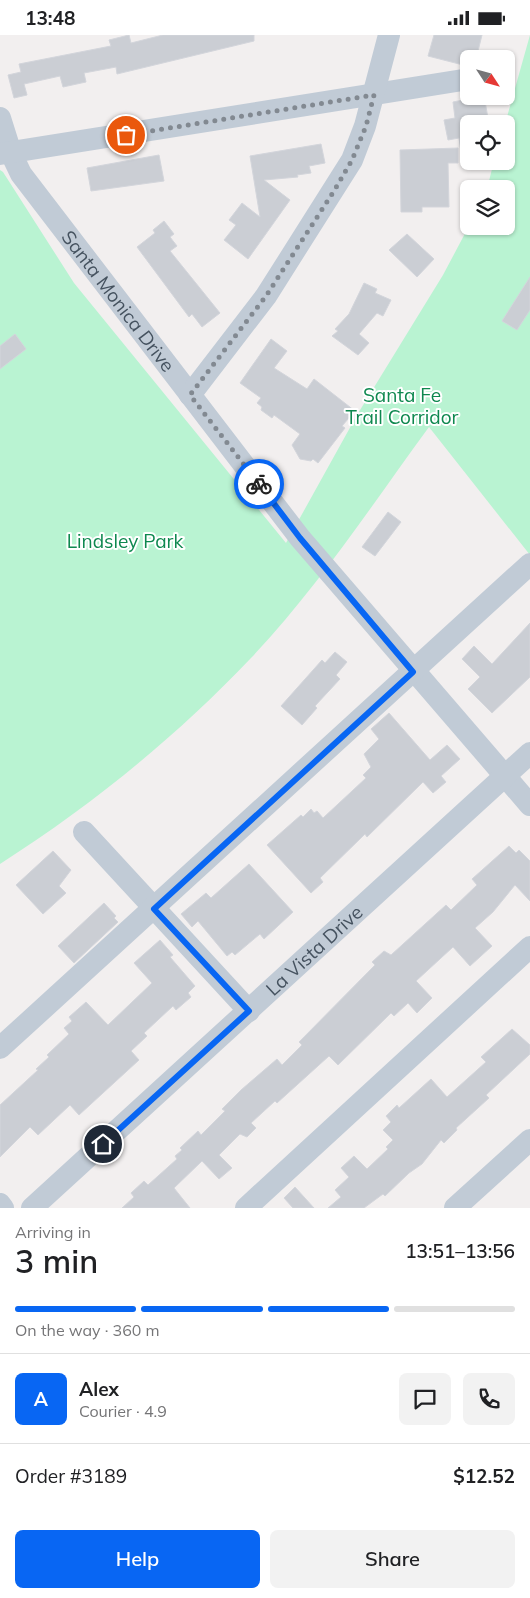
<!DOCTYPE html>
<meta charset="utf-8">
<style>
body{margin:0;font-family:Mulish,sans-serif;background:#f2f2f2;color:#202124;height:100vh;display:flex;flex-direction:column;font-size:19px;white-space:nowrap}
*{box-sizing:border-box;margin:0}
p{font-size:16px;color:#757577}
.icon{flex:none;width:28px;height:28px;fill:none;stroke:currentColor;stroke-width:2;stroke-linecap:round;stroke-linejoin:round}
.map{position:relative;height:1173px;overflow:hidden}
.drawer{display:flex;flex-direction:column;background:#fff;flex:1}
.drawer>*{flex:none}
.needle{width:32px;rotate:126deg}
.buttons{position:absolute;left:460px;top:15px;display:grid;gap:10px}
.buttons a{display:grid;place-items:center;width:55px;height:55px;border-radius:8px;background:#fff;box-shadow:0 1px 4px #0004;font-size:25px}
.pin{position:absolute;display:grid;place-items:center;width:42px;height:42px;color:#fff;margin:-21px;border:2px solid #fff;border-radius:50%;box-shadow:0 1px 5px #0007}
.courier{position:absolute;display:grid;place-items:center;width:50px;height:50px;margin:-25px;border:4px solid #0866f3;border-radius:50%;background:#fff;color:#222;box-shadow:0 1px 6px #0007}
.overview em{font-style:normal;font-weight:600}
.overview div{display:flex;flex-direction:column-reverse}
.overview{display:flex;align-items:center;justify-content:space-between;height:85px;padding:0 15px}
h1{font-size:32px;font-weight:600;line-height:38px}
.bar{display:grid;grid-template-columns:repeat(4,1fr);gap:8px 5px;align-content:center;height:60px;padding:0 15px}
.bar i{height:6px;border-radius:4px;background:#e0e0e0}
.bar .current{background:#0866f3}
.bar p{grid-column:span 4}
.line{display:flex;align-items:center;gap:12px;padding:0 15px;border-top:1px solid #e0e0e0}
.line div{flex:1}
.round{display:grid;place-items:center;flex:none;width:52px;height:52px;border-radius:8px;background:#f2f2f2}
.cta{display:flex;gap:10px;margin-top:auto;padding:10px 15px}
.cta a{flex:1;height:58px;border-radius:8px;background:#0866f3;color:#fff;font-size:20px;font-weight:600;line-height:58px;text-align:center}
.cta a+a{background:#f2f2f2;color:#202124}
.status{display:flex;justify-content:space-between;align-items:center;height:35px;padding:0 25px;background:#fff;direction:ltr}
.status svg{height:14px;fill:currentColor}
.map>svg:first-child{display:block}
.green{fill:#b9f3d2}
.building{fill:#cbced4;stroke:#d3d5db}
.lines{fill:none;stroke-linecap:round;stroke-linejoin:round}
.minor{stroke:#c1cbd6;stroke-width:22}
.done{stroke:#828991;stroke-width:5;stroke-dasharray:0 9}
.route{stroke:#0866f3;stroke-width:6}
.labels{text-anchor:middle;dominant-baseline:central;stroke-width:4;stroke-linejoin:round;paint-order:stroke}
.street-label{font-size:19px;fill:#45525f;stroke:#fff}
.park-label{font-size:19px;fill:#0e884f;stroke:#fff}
</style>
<div class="status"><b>13:48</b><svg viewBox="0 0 49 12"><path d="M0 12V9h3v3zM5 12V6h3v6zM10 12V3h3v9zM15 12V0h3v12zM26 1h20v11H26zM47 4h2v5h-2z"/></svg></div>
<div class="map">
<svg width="530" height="1173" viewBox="0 0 530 1173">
<rect width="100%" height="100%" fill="#f2efef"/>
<path class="green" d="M 530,0 L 530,520 L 429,392 C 372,470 318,552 251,623 C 176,702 92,770 0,829 L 0,135 L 3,137 L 74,248 L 286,508 L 357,380 L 443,240 L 469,191 L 506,191 L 506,154 L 487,154 L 494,126 L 506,126 L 505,89 Z"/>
<path class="building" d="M 129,0 L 131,8 L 163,0 L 254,0 L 254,6 L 117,39 L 116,32 L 84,38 L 86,47 L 63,52 L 60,41 L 24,49 L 27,60 L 14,63 L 8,40 L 21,37 L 19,29 L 111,11 L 109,5 Z
M 434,0 L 482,0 L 476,24 L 469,24 L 469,31 L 467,31 L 428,21 Z
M 468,64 L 469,69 L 485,66 L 489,89 L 469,89 L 469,116 L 461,117 L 459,103 L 448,105 L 444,85 L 455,83 L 453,67 Z
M 321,109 L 325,128 L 309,131 L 311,138 L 297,140 L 298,142 L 264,145 L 290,165 L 248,224 L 224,205 L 236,190 L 229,185 L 242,168 L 260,182 L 250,121 Z
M 458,113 L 458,128 L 448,128 L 449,172 L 422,172 L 422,177 L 401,177 L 400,115 Z
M 159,120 L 164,146 L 91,156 L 87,133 Z
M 164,186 L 174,199 L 170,202 L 177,211 L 170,216 L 220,278 L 202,292 L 192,279 L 189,282 L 137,212 L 155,198 L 153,195 Z
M 407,199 L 434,224 L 417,242 L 389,215 Z
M 530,242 L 530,275 L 517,295 L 502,286 Z
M 364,248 L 377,254 L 375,258 L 391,265 L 383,281 L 377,278 L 359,299 L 369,308 L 358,320 L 332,301 L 338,296 L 335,294 L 349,279 Z
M 15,299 L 26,314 L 0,334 L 0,311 Z
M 271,304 L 287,316 L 274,333 L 307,354 L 314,344 L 355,376 L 342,391 L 345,393 L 318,428 L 313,424 L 311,426 L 300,424 L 292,410 L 300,399 L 274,380 L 272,383 L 261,375 L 262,372 L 257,368 L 261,363 L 240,348 Z
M 388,477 L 401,487 L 375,521 L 362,512 Z
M 530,588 L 530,642 L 492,678 L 468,654 L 480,642 L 462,624 L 474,611 L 492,629 Z
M 335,617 L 347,627 L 336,640 L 340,644 L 315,671 L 317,673 L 302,690 L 281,671 L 322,625 L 325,628 Z
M 389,678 L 430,725 L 447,710 L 460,724 L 441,741 L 446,747 L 433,758 L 423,747 L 367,802 L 365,799 L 320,843 L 323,847 L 311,858 L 267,810 L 301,780 L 303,782 L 311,774 L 314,778 L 317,776 L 323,783 L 366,743 L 363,740 L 371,732 L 364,719 L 379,704 L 371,694 Z
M 509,811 L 516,818 L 519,815 L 530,826 L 530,866 L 515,850 L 493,877 L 475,893 L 492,911 L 470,931 L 453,912 L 416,946 L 432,963 L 417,978 L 408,968 L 394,981 L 391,978 L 338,1030 L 329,1021 L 277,1068 L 275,1066 L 251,1088 L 256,1093 L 247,1102 L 240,1099 L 219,1120 L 232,1133 L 219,1144 L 202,1126 L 174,1153 L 190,1173 L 122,1173 L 134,1162 L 131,1158 L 144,1146 L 148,1150 L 177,1124 L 175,1121 L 182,1115 L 180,1113 L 198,1096 L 201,1100 L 225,1076 L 222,1074 L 241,1055 L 277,1024 L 282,1030 L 302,1010 L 299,1007 L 375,930 L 372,927 L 384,916 L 391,920 L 446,870 L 451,875 L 477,850 L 472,844 Z
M 53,816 L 71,835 L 59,851 L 66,858 L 43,879 L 16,850 Z
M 249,829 L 293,877 L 264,904 L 260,899 L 235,920 L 232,917 L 227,921 L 198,886 L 192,892 L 181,879 L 206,858 L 211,863 Z
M 104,868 L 116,881 L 114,883 L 118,887 L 74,928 L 58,911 Z
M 160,905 L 173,920 L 170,922 L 195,951 L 188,958 L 191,962 L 176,975 L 173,971 L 144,998 L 147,1001 L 131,1016 L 139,1025 L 79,1080 L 70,1070 L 38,1100 L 30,1092 L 0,1122 L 0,1070 L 38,1035 L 36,1034 L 49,1022 L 47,1020 L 69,999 L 64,993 L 72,986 L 69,982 L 86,967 L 108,990 L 152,948 L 134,928 Z
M 512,994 L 530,1010 L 530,1019 L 486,1060 L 489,1063 L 456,1093 L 457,1095 L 444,1108 L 441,1105 L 422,1129 L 409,1138 L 385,1161 L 383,1159 L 364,1173 L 328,1173 L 341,1162 L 335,1155 L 349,1142 L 341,1133 L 354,1121 L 367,1134 L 388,1114 L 386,1112 L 393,1105 L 383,1095 L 391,1087 L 386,1081 L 397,1070 L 399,1073 L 431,1044 L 447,1062 L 486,1027 L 481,1022 Z
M 295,1152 L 314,1173 L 293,1173 L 284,1163 Z"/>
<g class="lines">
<g class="minor">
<path id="s1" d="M 0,83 L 11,118 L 21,139 L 300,503 L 530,770"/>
<path d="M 0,119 L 469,44"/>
<path d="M 190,360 L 266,261 L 352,125 L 365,91 L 389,0"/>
<path d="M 84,797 L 249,976"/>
<path d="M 0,1013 L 530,529"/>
<path d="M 0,1169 L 3,1173"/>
<path id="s2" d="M 32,1173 L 530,718"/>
<path d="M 246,1173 L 530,912"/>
<path d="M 455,1173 L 530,1105"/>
</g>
</g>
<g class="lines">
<path class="done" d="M 126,100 L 374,60 L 366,91 L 352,125 L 334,156 L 266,261 L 190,360 L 259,449"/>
<path class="route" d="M 103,1109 L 249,976 L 154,874 L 413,637 L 300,503 L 259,449"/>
</g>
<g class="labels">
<g class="street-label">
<text stroke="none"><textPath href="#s1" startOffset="220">Santa Monica Drive</textPath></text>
<text stroke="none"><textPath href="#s2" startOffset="382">La Vista Drive</textPath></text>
</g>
<g class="park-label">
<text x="402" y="360">Santa Fe<tspan x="402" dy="22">Trail Corridor</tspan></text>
<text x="125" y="506">Lindsley Park</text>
</g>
</g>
</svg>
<div class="buttons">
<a><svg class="needle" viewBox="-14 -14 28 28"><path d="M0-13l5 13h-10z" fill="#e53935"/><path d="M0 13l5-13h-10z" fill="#757577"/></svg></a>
<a><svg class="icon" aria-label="locate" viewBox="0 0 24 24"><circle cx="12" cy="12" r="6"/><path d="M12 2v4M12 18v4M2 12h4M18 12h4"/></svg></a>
<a><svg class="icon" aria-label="layers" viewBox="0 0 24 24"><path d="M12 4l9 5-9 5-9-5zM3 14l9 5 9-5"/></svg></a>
</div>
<div class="pin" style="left:126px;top:100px;background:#ea580c"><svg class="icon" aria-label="bag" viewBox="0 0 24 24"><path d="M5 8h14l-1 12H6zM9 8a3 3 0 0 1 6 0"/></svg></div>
<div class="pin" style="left:103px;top:1109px;background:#1f2937"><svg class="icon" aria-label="home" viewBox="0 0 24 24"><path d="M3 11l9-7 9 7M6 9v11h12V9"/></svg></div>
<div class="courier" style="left:259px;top:449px"><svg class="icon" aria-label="bike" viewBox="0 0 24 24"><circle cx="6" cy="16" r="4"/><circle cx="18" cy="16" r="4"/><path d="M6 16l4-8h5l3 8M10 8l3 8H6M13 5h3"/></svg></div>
</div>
<section class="drawer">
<div class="overview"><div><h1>3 min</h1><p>Arriving in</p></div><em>13:51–13:56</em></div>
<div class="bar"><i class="current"></i><i class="current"></i><i class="current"></i><i></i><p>On the way · 360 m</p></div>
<div class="line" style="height:90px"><b class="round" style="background:#0866f3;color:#fff">A</b><div><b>Alex</b><p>Courier · 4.9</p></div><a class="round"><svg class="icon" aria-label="chat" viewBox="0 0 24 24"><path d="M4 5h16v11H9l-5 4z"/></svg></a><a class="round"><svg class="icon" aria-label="phone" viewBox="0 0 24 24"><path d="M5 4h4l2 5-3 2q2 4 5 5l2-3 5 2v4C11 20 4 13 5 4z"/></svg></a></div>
<div class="line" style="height:65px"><div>Order #3189</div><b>$12.52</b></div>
<div class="cta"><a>Help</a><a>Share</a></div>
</section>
